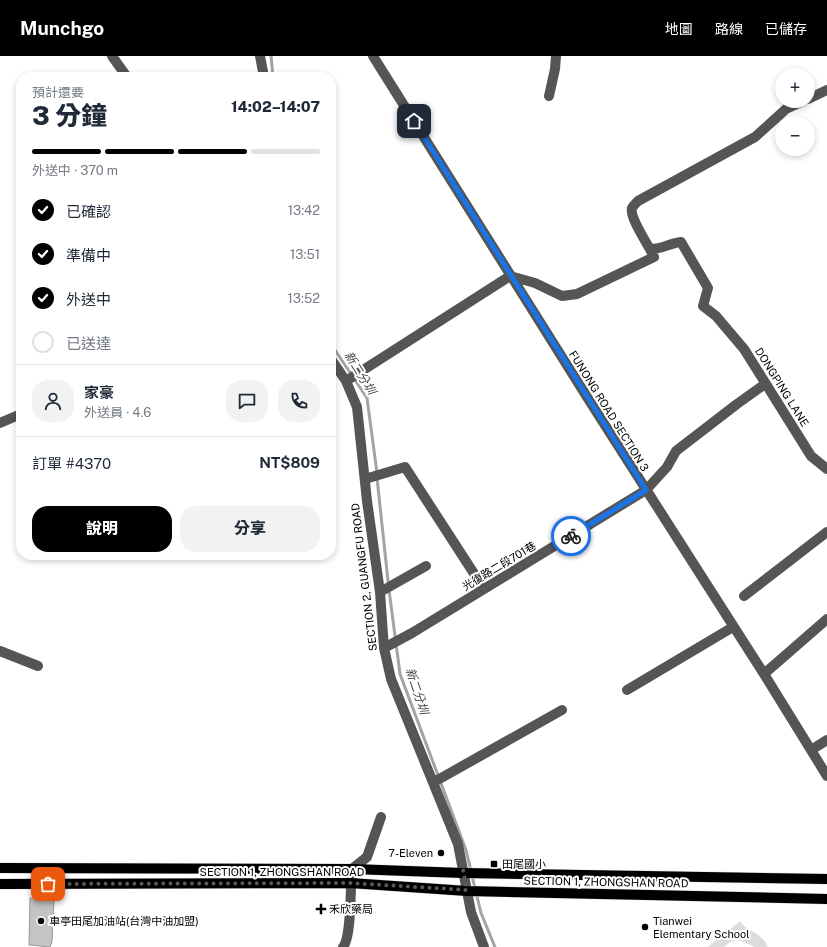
<!DOCTYPE html>
<html lang="zh-TW">
<meta charset="utf-8">
<style>
body{margin:0;font-family:"Public Sans","Noto Sans TC",sans-serif;background:#f2f2f3;color:#1f2937;height:100vh;display:flex;flex-direction:column;font-size:15px;white-space:nowrap}
*{box-sizing:border-box;margin:0}
p{font-size:13px;color:#747a83}
.icon{flex:none;width:22px;height:22px;fill:none;stroke:currentColor;stroke-width:2;stroke-linecap:round;stroke-linejoin:round}
.map{position:relative;flex:1;overflow:hidden}
.panel{position:absolute;left:16px;top:16px;width:320px;height:488px;display:flex;flex-direction:column;background:#fff;border-radius:16px;box-shadow:0 2px 6px #0003}
.panel>*{flex:none}
.fabs{position:absolute;left:775px;top:12px;display:grid;gap:8px}
.fabs a{display:grid;place-items:center;width:40px;height:40px;border-radius:50%;background:#fff;box-shadow:0 2px 6px #0003;font-size:20px}
.pin{position:absolute;display:grid;place-items:center;width:34px;height:34px;color:#fff;margin:-17px;border-radius:8px;box-shadow:0 2px 6px #0006}
.courier{position:absolute;display:grid;place-items:center;width:40px;height:40px;margin:-20px;border:3px solid #1a73e8;border-radius:50%;background:#fff;color:#222;box-shadow:0 1px 5px #0007}
.overview em{font-style:normal;font-weight:800}
.overview div{display:flex;flex-direction:column-reverse}
.overview{display:flex;align-items:center;justify-content:space-between;height:68px;padding:0 16px}
h1{font-size:26px;font-weight:800;line-height:30px}
.bar{display:grid;grid-template-columns:repeat(4,1fr);gap:6px 4px;align-content:center;height:48px;padding:0 16px}
.bar i{height:5px;border-radius:3px;background:#e0e1e3}
.bar .selected{background:#000}
.bar p{grid-column:span 4}
.line{display:flex;align-items:center;gap:10px;padding:0 16px;border-top:1px solid #e0e1e3}
.line div{flex:1}
.round{display:grid;place-items:center;flex:none;width:42px;height:42px;border-radius:16px;background:#f2f2f3}
ol{padding:0 16px;list-style:none}
li{display:flex;align-items:center;gap:12px;height:44px}
li p{margin-inline-start:auto}
li .icon{padding:4px;border-radius:50%;background:#000;color:#fff;stroke-width:4}
li:last-child{color:#747a83}
li i{width:22px;height:22px;border:2px solid #e0e1e3;border-radius:50%}
.action{display:flex;gap:8px;margin-top:auto;padding:8px 16px}
.action a{flex:1;height:46px;border-radius:16px;background:#000;color:#fff;font-size:16px;font-weight:800;line-height:46px;text-align:center}
.action a+a{background:#f2f2f3;color:#1f2937}
header{display:flex;align-items:center;gap:24px;box-sizing:border-box;height:56px;padding:0 20px;background:#000;color:#fff}
header strong{font-size:19px}
nav{display:flex;gap:22px;margin-inline-start:auto;font-size:14px}
.map>svg:first-child{display:block}
.green{fill:#dcdcdc}
.lines{fill:none;stroke-linecap:round;stroke-linejoin:round}
.stream{stroke:#a3a3a3;stroke-width:3}
.building{fill:#c4c4c4;stroke:#999}
.major-casing{stroke:#dbdbdb;stroke-width:11}
.minor{stroke:#555;stroke-width:10}
.major{stroke:#000;stroke-width:10}
.done{stroke:#595959;stroke-width:4;stroke-dasharray:0 7.2}
.route{stroke:#1a73e8;stroke-width:5}
.poi-dot{fill:#000;stroke:#fff;stroke-width:1.5}
.labels{text-anchor:middle;dominant-baseline:central;stroke-width:4;stroke-linejoin:round;paint-order:stroke}
.street-label{font-size:11px;fill:#000;stroke:#fff}
.poi-label{font-size:11px;fill:#000;stroke:#fff;text-anchor:start}
.water-label{font-size:12px;font-style:italic;fill:#444;stroke:#fff}
</style>
<header>
<strong>Munchgo</strong>
<nav><a>地圖</a><a>路線</a><a>已儲存</a></nav>
</header>
<div class="map">
<svg width="827" height="891" viewBox="0 0 827 891">
<rect width="100%" height="100%" fill="#fff"/>
<path class="green" d="M 740,865 C 747,877 760,874 768,891 L 755,891 L 739,884 L 731,885 L 724,891 L 708,891 Z"/>
<g class="lines">
<path class="stream" d="M 271,0 L 273,21
M 331,288 L 367,342 L 377,417
M 377,422 L 389,534 L 400,618 L 466,794 L 471,815
M 472,820 L 481,857 L 495,891"/>
</g>
<path class="building" d="M 30,842 L 54,844 L 52,886 L 50,891 L 29,889 Z"/>
<g class="lines">
<g class="major-casing">
<path id="major" d="M 0,812 L 352,813 L 463,817 L 827,823
M 0,828 L 350,827 L 467,835 L 827,843"/>
</g>
<path class="minor" d="M 112,0 L 127,21
M 260,0 L 264,21
M 373,0 L 587,341 L 764,618 L 827,720
M 549,40 L 555,13 L 556,0
M 808,43 L 827,34
M 650,193 C 664,193 669,187 681,186 L 708,232 L 703,250 L 716,260 L 744,293 L 811,400 L 827,413
M 331,303 L 346,325 L 357,351 L 367,445 L 380,536 L 384,592 L 391,623 L 458,788 L 471,856 L 484,891
M 346,325 L 510,220 L 535,227 L 562,240 L 577,238 L 654,201 C 650,191 629,162 632,152 C 633,150 636,147 638,145 L 755,81 L 786,53 L 803,45
M 0,367 L 21,358
M 365,423 L 405,411 L 484,533
M 380,536 L 426,510
M 744,540 L 827,476
M 384,592 L 412,577 L 646,434 L 667,411 L 676,395 L 737,348 L 765,328
M 0,595 L 38,610
M 764,618 L 827,563
M 627,634 L 733,571
M 811,694 L 827,684
M 434,726 L 562,654
M 343,891 C 352,881 350,830 352,813 L 367,801 L 381,761"/>
<use href="#major" class="major"/>
</g>
<g class="lines">
<path class="done" d="M 48,828 L 350,827 L 467,834 L 458,788 L 391,623 L 384,592 L 412,577 L 571,480"/>
<path class="route" d="M 414,65 L 646,434 L 571,480"/>
</g>
<g class="poi-dot">
<circle cx="441" cy="797" r="4"/>
<rect x="490" y="804" width="8" height="8" rx="2"/>
<path d="M319 847h4v4h4v4h-4v4h-4v-4h-4v-4h4z"/>
<circle cx="41" cy="865" r="4"/>
<circle cx="645" cy="871" r="4"/>
</g>
<g class="labels">
<g class="street-label">
<text transform="translate(782 331) rotate(58)">DONGPING LANE</text>
<text transform="translate(609 355) rotate(58)">FUNONG ROAD SECTION 3</text>
<text transform="translate(499 510) rotate(-31)">光復路二段701巷</text>
<text transform="translate(364 521) rotate(-97)">SECTION 2, GUANGFU ROAD</text>
<text x="282" y="816">SECTION 1, ZHONGSHAN ROAD</text>
<text transform="translate(606 826) rotate(1)">SECTION 1, ZHONGSHAN ROAD</text>
</g>
<g class="poi-label">
<text x="433" y="797" text-anchor="end">7-Eleven</text>
<text x="502" y="808">田尾國小</text>
<text x="329" y="853">禾欣藥局</text>
<text x="49" y="865">車亭田尾加油站(台灣中油加盟)</text>
<text x="653" y="865">Tianwei<tspan x="653" dy="13">Elementary School</tspan></text>
</g>
<g class="water-label">
<text transform="translate(360 317) rotate(58)">新二分圳</text>
<text transform="translate(417 635) rotate(71)">新二分圳</text>
</g>
</g>
</svg>
<div class="fabs">
<a>+</a>
<a>−</a>
</div>
<div class="pin" style="left:48px;top:828px;background:#ea580c"><svg class="icon" aria-label="bag" viewBox="0 0 24 24"><path d="M5 8h14l-1 12H6zM9 8a3 3 0 0 1 6 0"/></svg></div>
<div class="pin" style="left:414px;top:65px;background:#1f2937"><svg class="icon" aria-label="home" viewBox="0 0 24 24"><path d="M3 11l9-7 9 7M6 9v11h12V9"/></svg></div>
<div class="courier" style="left:571px;top:480px"><svg class="icon" aria-label="bike" viewBox="0 0 24 24"><circle cx="6" cy="16" r="4"/><circle cx="18" cy="16" r="4"/><path d="M6 16l4-8h5l3 8M10 8l3 8H6M13 5h3"/></svg></div>
<section class="panel">
<div class="overview"><div><h1>3 分鐘</h1><p>預計還要</p></div><em>14:02–14:07</em></div>
<div class="bar"><i class="selected"></i><i class="selected"></i><i class="selected"></i><i></i><p>外送中 · 370 m</p></div>
<ol>
<li><svg class="icon" aria-label="check" viewBox="0 0 24 24"><path d="M5 12l5 5 9-10"/></svg>已確認<p>13:42</p></li>
<li><svg class="icon" aria-label="check" viewBox="0 0 24 24"><path d="M5 12l5 5 9-10"/></svg>準備中<p>13:51</p></li>
<li><svg class="icon" aria-label="check" viewBox="0 0 24 24"><path d="M5 12l5 5 9-10"/></svg>外送中<p>13:52</p></li>
<li><i></i>已送達</li>
</ol>
<div class="line" style="height:72px"><a class="round"><svg class="icon" aria-label="person" viewBox="0 0 24 24"><circle cx="12" cy="8" r="4"/><path d="M4 21q1-7 8-7t8 7"/></svg></a><div><b>家豪</b><p>外送員 · 4.6</p></div><a class="round"><svg class="icon" aria-label="chat" viewBox="0 0 24 24"><path d="M4 5h16v11H9l-5 4z"/></svg></a><a class="round"><svg class="icon" aria-label="phone" viewBox="0 0 24 24"><path d="M5 4h4l2 5-3 2q2 4 5 5l2-3 5 2v4C11 20 4 13 5 4z"/></svg></a></div>
<div class="line" style="height:52px"><div>訂單 #4370</div><b>NT$809</b></div>
<div class="action"><a>說明</a><a>分享</a></div>
</section>
</div>
